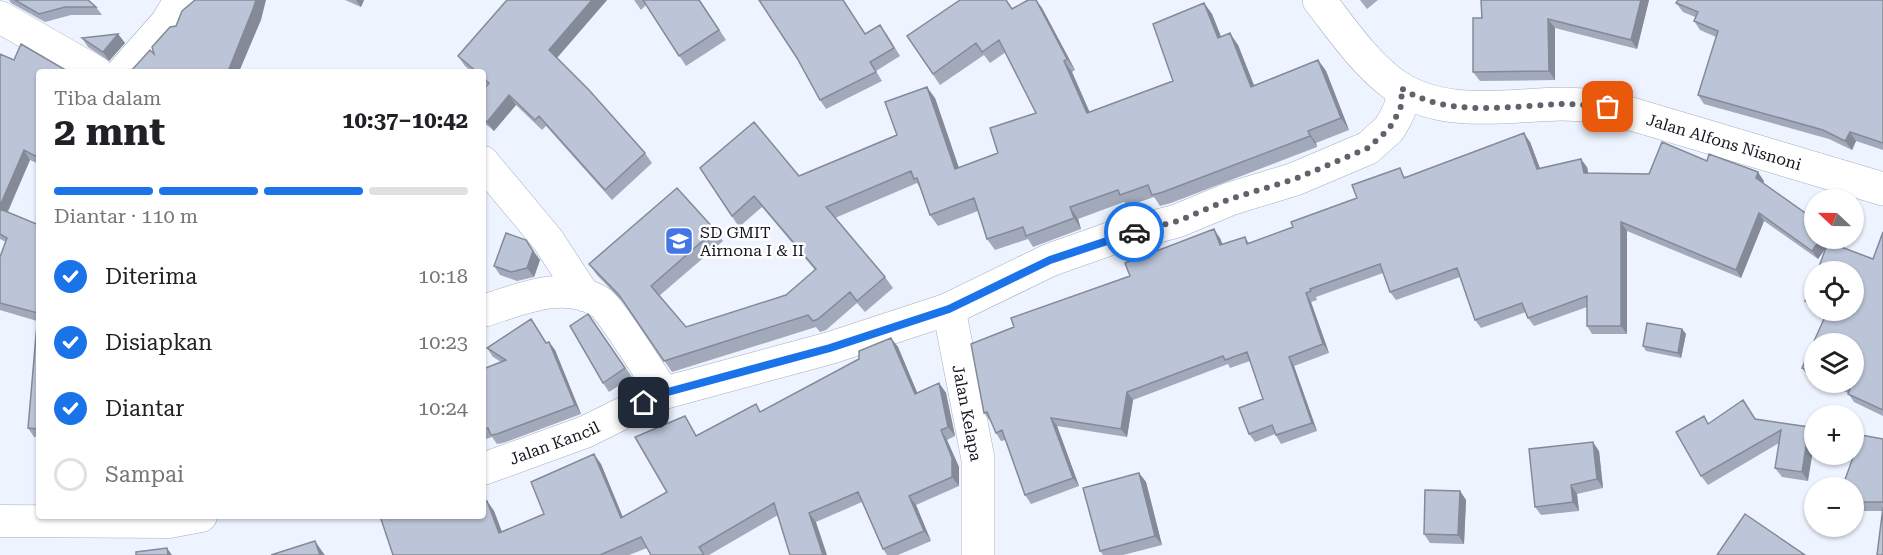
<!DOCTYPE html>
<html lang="id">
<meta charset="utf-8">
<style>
body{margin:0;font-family:"Roboto Serif",serif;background:#f2f2f2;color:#202124;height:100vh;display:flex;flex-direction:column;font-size:22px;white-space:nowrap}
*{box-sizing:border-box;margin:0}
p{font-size:20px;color:#757577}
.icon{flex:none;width:33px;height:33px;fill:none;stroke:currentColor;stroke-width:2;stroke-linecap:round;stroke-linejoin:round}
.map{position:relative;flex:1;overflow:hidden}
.details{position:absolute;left:36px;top:69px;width:450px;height:450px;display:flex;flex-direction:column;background:#fff;border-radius:6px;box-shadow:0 2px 4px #0004}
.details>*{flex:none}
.needle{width:39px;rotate:292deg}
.buttons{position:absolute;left:1804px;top:189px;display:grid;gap:12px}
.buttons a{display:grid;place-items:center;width:60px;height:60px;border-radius:50%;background:#fff;box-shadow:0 2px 4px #0004;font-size:30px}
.pin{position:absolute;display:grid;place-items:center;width:51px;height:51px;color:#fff;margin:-26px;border-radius:12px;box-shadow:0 3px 9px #0006}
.courier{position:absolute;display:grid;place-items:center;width:60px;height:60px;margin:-30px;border:4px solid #1a73e8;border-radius:50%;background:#fff;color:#222;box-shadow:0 2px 8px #0007}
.summary em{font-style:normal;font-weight:700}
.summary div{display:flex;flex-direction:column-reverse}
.summary{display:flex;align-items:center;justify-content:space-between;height:102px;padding:0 18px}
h1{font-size:39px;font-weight:700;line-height:45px}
.bar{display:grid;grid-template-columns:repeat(4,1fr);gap:9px 6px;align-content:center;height:72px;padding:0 18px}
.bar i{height:8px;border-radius:4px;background:#e0e0e0}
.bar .selected{background:#1a73e8}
.bar p{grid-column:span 4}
ol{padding:0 18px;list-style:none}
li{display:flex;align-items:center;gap:18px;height:66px}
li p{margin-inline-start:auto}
li .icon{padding:6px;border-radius:50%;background:#1a73e8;color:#fff;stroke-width:4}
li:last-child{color:#757577}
li i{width:33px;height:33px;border:3px solid #e0e0e0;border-radius:50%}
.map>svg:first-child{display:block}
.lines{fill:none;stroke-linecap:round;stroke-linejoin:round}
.minor-casing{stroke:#a5aec0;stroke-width:33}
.tertiary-casing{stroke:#a5aec0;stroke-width:34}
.secondary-casing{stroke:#a5aec0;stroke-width:34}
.minor{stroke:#fff;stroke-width:32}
.tertiary{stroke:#fff;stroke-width:33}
.secondary{stroke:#fff;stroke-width:33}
.wall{fill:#a2a9ba}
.shaded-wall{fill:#848a97}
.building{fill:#bcc5d8;stroke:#848a97;stroke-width:1.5}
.done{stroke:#5f636c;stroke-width:6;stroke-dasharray:0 10.8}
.route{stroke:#1a73e8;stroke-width:8}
.labels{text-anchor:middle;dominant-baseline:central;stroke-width:5;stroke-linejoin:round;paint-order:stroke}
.street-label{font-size:16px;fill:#13161d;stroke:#fff}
.poi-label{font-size:16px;fill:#13161d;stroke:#fff;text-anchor:start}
</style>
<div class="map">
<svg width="1883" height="555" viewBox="0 0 1883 555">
<rect width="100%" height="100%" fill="#edf3ff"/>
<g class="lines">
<g class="minor-casing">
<g id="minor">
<path d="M 0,17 L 96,72"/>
<path d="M 123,72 L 167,22 L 180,0"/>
<path d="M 483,162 L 548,240 L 584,295"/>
<path d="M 483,311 C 519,300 564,279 600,302 C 611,309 653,378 664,393"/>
<path id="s1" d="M 483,469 L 585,432 L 664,393 L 830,348 L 949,309"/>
<path d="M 0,521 L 169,522 L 201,516"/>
</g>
</g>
<g class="tertiary-casing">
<path id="tertiary" d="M 978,555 L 978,459 L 949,309 L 1050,260 L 1112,238 L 1177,221 L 1230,199 L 1295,179 L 1368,148 L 1389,129 L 1396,117 L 1402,104 L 1401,89"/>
</g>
<g class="secondary-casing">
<g id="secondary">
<path id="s2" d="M 1319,0 C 1341,28 1363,61 1392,83 C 1441,119 1505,105 1562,104 C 1577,104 1593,106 1608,107 L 1883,189"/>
</g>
</g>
<use href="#minor" class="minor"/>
<use href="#tertiary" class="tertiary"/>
<use href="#secondary" class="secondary"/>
</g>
<path class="wall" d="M 9,0 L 88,0 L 96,7 L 102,15 L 71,15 L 45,22 L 11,3 Z
M 345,0 L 364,0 L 361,7 Z
M 507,0 L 607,0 L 557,58 L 645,153 L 652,163 L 612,200 L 546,126 L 542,130 L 516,105 L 494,131 L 483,122 L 483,90 L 487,85 L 483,81 L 483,72 L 472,72 L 465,66 L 458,56 Z
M 634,0 L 700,0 L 726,40 L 686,66 L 646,5 L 641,10 Z
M 1028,0 L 1036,0 L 1042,8 L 1075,70 L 1072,72 L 1089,112 L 1173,81 L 1204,3 L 1212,14 L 1221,37 L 1238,45 L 1254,85 L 1318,60 L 1326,71 L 1349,130 L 1316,143 L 1317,147 L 1171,203 L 1160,206 L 1154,197 L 1128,206 L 1124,202 L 1078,219 L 1081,229 L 1033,247 L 1028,239 L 995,250 L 987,239 L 978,211 L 938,226 L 930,215 L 920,188 L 917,183 L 835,218 L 885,277 L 893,288 L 865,312 L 857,303 L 826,330 L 820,332 L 816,327 L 672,372 L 626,305 L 597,275 L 589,264 L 715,230 L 723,241 L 659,296 L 686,327 L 786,295 L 815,270 L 762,207 L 739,227 L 700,168 L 799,176 L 897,135 L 935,98 L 959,168 L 998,153 L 1036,113 L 1006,52 L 990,63 L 984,55 L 940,85 L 907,36 L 1012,9 Z
M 1360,0 L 1378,0 L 1367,9 Z
M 1649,0 L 1637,49 L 1555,28 L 1555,80 L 1480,81 L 1473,72 L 1482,18 Z
M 1883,0 L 1883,150 L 1856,141 L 1852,150 L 1829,139 L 1704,104 L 1698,95 L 1716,37 L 1700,30 L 1694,21 L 1695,17 L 1683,12 L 1676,3 Z
M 886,33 L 900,56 L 876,71 L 882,81 L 826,109 L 820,100 L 865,34 Z
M 118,34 L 125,43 L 109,61 L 88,47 L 82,38 Z
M 0,54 L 39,72 L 39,164 L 30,160 L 8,212 L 39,225 L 39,437 L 34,437 L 28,428 L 37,321 L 0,310 L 0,257 L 6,242 L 0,239 Z
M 1530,142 L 1540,168 L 1587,167 L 1588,173 L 1649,174 L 1707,161 L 1764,181 L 1763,183 L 1833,238 L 1830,242 L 1873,259 L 1883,232 L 1883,416 L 1854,402 L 1848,393 L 1823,382 L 1854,382 L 1815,344 L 1815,379 L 1808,376 L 1802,368 L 1826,315 L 1811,309 L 1805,301 L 1815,275 L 1815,310 L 1854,310 L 1825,249 L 1818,259 L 1764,221 L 1741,278 L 1627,231 L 1627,334 L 1592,334 L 1587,326 L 1587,307 L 1534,326 L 1528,318 L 1526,312 L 1481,328 L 1475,320 L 1460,277 L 1396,300 L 1390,292 L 1383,273 L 1316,297 L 1317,300 L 1311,302 L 1329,353 L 1294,366 L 1317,431 L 1281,444 L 1275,434 L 1255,442 L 1249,434 L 1263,399 L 1250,361 L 1230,368 L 1228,364 L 1133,400 L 1127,437 L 1057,426 L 1079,486 L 1031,504 L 1025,495 L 1006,440 L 1001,441 L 996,433 L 991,421 L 990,421 L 984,413 L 1014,327 L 1130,276 L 1220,238 L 1223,245 L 1245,237 L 1249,243 L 1293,227 L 1406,176 L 1406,177 Z
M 526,240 L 540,260 L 534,277 L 517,281 L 500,275 L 494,266 Z
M 588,314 L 632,377 L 609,392 L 603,383 Z
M 1682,329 L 1686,334 L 1681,358 L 1646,351 L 1643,346 Z
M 891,338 L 898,347 L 917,393 L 939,383 L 946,393 L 955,436 L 947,440 L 959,467 L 959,486 L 916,505 L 931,541 L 898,555 L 887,555 L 883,549 L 862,502 L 816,522 L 778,515 L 709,555 L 651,555 L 647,548 L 629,555 L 393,555 L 483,516 L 487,501 L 494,511 L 502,532 L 544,514 L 601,464 L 623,517 L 667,492 L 685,416 L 697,436 L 761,412 L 859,359 Z
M 549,342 L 555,350 L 581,414 L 503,443 L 497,444 L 492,437 L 483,440 L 483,369 L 501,362 L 493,357 L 487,348 L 547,343 Z
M 1756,419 L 1809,427 L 1808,481 L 1782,477 L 1775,468 L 1779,443 L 1708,485 L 1701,476 L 1709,424 Z
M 1883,439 L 1883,555 L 1882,511 L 1854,511 L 1854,488 Z
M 1599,451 L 1603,488 L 1577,494 L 1579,511 L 1541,515 L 1535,507 Z
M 1139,473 L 1146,482 L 1162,545 L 1123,555 L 1103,555 L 1100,551 Z
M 1460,491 L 1466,500 L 1464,544 L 1430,543 L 1424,534 Z"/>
<path class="shaded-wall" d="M 256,0 L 266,0 L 261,20 L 239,72 L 231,72 L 229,69 Z
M 356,0 L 364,0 L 361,7 Z
M 592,0 L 607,0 L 555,60 L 549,50 Z
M 1036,0 L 1042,8 L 1075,70 L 1067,59 Z
M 1641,0 L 1649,0 L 1637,49 L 1631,40 Z
M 1204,3 L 1212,14 L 1226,49 L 1218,38 Z
M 1548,19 L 1555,28 L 1555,80 L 1549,71 Z
M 1230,33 L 1238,45 L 1259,98 L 1251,87 Z
M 118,34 L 125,43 L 109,61 L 103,52 Z
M 1318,60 L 1326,71 L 1349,130 L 1341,118 Z
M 1064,61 L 1072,72 L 1095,124 L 1087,113 Z
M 927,87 L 935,98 L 963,180 L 955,169 Z
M 509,95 L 516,105 L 494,131 L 487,122 Z
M 1308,131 L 1316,143 L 1317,147 L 1310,136 Z
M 1850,132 L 1856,141 L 1852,150 L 1845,141 Z
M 1524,133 L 1530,142 L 1543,177 L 1537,169 Z
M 24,150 L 30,160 L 5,217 L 0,210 L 0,206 Z
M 1581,159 L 1587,167 L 1590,181 L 1584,173 Z
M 1758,172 L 1764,181 L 1762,186 L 1756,178 Z
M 1070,207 L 1078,219 L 1081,229 L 1074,218 Z
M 1759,213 L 1764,221 L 1741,278 L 1736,270 Z
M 1621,222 L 1627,231 L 1627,334 L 1621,326 Z
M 1214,229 L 1220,238 L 1226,254 L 1220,245 Z
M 1821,238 L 1833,238 L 1818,259 L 1812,251 Z
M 533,251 L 540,260 L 534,277 L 527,268 Z
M 1306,293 L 1311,302 L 1329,353 L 1323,344 Z
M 1682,329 L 1686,334 L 1681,358 L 1678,353 Z
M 891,338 L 898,347 L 922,404 L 915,394 Z
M 549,342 L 555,350 L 581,414 L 575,405 Z
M 1289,357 L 1294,366 L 1317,431 L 1312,423 Z
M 939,383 L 946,393 L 955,436 L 948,427 Z
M 1127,392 L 1133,400 L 1127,437 L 1121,429 Z
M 1051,418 L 1057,426 L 1079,486 L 1073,478 Z
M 1809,427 L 1815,436 L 1815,438 L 1808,481 L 1802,472 Z
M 941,430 L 947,440 L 959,467 L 959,486 L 952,477 Z
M 1593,442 L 1599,451 L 1603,488 L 1597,479 Z
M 594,454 L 601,464 L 627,528 L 621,518 Z
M 1139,473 L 1146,482 L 1162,545 L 1155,536 Z
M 1571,485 L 1577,494 L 1579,511 L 1573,502 Z
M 1460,491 L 1466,500 L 1464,544 L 1458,535 Z
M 909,496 L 916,505 L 931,541 L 924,531 Z
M 487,501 L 494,511 L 506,543 L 499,533 Z
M 809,513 L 816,522 L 827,555 L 823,555 Z
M 315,541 L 324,554 L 325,555 L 320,555 Z
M 167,548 L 172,555 L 168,555 Z"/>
<path class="building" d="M 15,0 L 88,0 L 96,7 L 65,7 L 39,14 Z
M 195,0 L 256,0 L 253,9 L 229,69 L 233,72 L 130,72 L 150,50 L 154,54 L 152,47 L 170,27 L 176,26 L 182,11 Z
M 507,0 L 592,0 L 549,50 L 589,90 L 645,153 L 605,190 L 539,116 L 535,120 L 509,95 L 487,122 L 483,118 L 483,90 L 489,83 L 483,78 L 483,72 L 477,72 L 458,56 Z
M 643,0 L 699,0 L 719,30 L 679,56 Z
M 759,0 L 843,0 L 865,34 L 880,25 L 894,48 L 870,62 L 876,72 L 820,100 L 797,58 Z
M 960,0 L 1006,0 L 1012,9 L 1028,0 L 1036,0 L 1067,59 L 1064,61 L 1087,113 L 1173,81 L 1153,24 L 1204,3 L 1218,38 L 1230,33 L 1251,87 L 1318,60 L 1341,118 L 1308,131 L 1310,136 L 1163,192 L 1152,195 L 1148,185 L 1120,195 L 1118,190 L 1070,207 L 1074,218 L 1026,236 L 1023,227 L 987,239 L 974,198 L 930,215 L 917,178 L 914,179 L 911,171 L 826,207 L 885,277 L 857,301 L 850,292 L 818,319 L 813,321 L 808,315 L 664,361 L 619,295 L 589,264 L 677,188 L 715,230 L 651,286 L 686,327 L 786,295 L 816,269 L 754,196 L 732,216 L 700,168 L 754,122 L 799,176 L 897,135 L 885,102 L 927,87 L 955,169 L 998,153 L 990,128 L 1036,113 L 999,40 L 982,52 L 976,43 L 933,74 L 907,36 Z
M 1481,0 L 1641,0 L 1631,40 L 1548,19 L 1549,71 L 1473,72 L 1473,18 L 1482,18 Z
M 1678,0 L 1883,0 L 1883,143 L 1850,132 L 1845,141 L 1823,130 L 1698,95 L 1718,31 L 1694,21 L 1698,12 L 1676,3 Z
M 118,34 L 103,52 L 82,38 Z
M 21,44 L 69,72 L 39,72 L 39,158 L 24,150 L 0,206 L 0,54 L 14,60 Z
M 1524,133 L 1537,169 L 1581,159 L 1584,173 L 1649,174 L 1662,142 L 1707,161 L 1709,154 L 1758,172 L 1756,178 L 1815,220 L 1815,238 L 1821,238 L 1812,251 L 1759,213 L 1736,270 L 1621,222 L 1621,326 L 1587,326 L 1587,296 L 1528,318 L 1522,303 L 1475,320 L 1457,268 L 1390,292 L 1380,264 L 1310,289 L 1311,291 L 1306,293 L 1323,344 L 1289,357 L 1312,423 L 1276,435 L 1272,425 L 1249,434 L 1239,408 L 1263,399 L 1247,352 L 1225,360 L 1223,356 L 1127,392 L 1121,429 L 1051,418 L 1073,478 L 1025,495 L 1002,430 L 996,433 L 987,412 L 984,413 L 971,344 L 1014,327 L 1011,318 L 1130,276 L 1125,263 L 1214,229 L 1220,245 L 1245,237 L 1247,244 L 1293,227 L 1291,222 L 1357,198 L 1352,185 L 1400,168 L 1404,178 Z
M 0,209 L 39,225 L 39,429 L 28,428 L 38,313 L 0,303 L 0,257 L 7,238 L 0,234 Z
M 1883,232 L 1883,410 L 1848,394 L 1850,389 L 1836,382 L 1854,382 L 1854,344 L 1815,344 L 1815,373 L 1802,368 L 1828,310 L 1854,310 L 1854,272 L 1817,272 L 1828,242 L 1873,259 Z
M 506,233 L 526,240 L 533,251 L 527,268 L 511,272 L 494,266 Z
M 1815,275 L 1815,305 L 1805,301 Z
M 588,314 L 625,368 L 603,383 L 570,326 Z
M 531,319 L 546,343 L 549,342 L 575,405 L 497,434 L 491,435 L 488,428 L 483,429 L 483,369 L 506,360 L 487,348 Z
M 1647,323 L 1682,329 L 1678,353 L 1643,346 Z
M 891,338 L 915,394 L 939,383 L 948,427 L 941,430 L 952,458 L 952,477 L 909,496 L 924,531 L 883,549 L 858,492 L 809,513 L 823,555 L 790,555 L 774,503 L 699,547 L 704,555 L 651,555 L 641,537 L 600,555 L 393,555 L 380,516 L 483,516 L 483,503 L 487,501 L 499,533 L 544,514 L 531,482 L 594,454 L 621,518 L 667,492 L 635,437 L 685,416 L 696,436 L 756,404 L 760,412 L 859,359 L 859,351 Z
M 1743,400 L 1755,419 L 1809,427 L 1802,472 L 1775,468 L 1781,430 L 1701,476 L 1676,432 L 1704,416 L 1708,424 Z
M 1861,435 L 1883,439 L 1883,502 L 1854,502 L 1854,488 L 1842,488 Z
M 1593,442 L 1597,479 L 1571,485 L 1573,502 L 1535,507 L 1529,449 Z
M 1139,473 L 1155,536 L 1100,551 L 1083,488 Z
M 1425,490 L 1460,491 L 1458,535 L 1424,534 Z
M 1883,507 L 1883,555 L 1877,555 Z
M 1745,514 L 1805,555 L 1717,555 Z
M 315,541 L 320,555 L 271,555 Z
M 167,548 L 168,555 L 136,555 L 136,552 Z"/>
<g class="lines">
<path class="done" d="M 1134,232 L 1178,221 L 1230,199 L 1295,179 L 1368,148 L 1389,129 L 1396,117 L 1402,104 L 1401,88 C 1448,118 1509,106 1561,104 C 1577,104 1593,106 1608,107"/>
<path class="route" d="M 644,403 L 664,393 L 830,348 L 949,309 L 1050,260 L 1134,232"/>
</g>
<defs>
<g id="school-square" transform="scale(1.5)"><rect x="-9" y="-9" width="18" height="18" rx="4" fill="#4376e7" stroke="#fff"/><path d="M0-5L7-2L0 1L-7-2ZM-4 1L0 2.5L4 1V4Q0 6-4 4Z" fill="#fff"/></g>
</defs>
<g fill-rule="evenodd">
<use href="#school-square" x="679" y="241"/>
</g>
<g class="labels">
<g class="street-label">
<text stroke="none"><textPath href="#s2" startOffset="453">Jalan Alfons Nisnoni</textPath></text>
<text transform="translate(967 413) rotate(79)">Jalan Kelapa</text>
<text stroke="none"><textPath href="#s1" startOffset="76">Jalan Kancil</textPath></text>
</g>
<g class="poi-label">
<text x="700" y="232">SD GMIT<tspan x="700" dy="18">Airnona I &amp; II</tspan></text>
</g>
</g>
</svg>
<div class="buttons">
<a><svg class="needle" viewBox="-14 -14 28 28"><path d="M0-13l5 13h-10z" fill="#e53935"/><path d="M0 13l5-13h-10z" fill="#757577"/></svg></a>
<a><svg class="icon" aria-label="locate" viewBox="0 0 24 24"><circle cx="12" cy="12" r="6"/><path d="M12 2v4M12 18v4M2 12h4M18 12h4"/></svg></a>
<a><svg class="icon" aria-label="layers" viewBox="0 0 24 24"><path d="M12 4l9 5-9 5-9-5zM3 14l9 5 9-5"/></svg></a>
<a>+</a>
<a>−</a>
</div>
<div class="pin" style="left:1608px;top:107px;background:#ea580c"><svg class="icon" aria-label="bag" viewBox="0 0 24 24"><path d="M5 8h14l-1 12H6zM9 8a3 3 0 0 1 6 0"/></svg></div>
<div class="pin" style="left:644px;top:403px;background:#1f2937"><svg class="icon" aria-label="home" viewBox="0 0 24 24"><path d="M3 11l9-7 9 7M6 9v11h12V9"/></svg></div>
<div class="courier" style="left:1134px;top:232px"><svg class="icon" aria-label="car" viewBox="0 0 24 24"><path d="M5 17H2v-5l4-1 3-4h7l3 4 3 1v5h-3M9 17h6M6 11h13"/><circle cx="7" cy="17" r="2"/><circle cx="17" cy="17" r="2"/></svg></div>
<section class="details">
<div class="summary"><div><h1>2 mnt</h1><p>Tiba dalam</p></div><em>10:37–10:42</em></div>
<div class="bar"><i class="selected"></i><i class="selected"></i><i class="selected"></i><i></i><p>Diantar · 110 m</p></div>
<ol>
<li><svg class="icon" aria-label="check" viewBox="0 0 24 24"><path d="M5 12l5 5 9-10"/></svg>Diterima<p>10:18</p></li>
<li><svg class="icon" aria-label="check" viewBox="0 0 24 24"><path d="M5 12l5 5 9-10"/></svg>Disiapkan<p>10:23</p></li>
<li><svg class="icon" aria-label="check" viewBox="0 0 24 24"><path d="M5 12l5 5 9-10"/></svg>Diantar<p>10:24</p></li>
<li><i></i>Sampai</li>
</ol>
</section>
</div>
